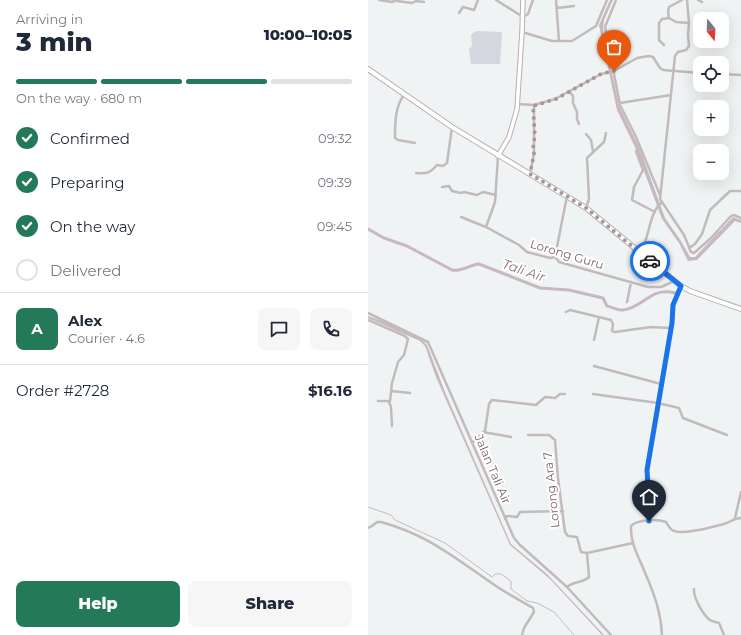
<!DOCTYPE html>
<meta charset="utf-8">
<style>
body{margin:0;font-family:Montserrat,sans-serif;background:#f6f6f7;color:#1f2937;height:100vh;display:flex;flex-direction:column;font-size:15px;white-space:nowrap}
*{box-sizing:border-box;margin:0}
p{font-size:13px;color:#747a83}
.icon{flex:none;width:22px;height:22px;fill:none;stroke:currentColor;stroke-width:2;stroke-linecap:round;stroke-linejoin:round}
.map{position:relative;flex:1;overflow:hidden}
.side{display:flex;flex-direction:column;background:#fff;width:368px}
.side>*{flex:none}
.needle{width:26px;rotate:162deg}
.controls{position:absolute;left:325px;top:12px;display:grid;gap:8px}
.controls a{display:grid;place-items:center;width:36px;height:36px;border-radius:8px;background:#fff;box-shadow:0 4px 16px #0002;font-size:20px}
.pin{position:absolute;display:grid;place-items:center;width:34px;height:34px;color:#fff;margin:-41px -17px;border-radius:50% 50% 50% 0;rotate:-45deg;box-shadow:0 0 4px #0007}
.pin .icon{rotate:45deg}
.courier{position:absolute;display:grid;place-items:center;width:40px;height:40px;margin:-20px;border:3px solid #1a73e8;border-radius:50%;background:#fff;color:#222;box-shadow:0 1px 5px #0007}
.summary em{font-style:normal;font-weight:800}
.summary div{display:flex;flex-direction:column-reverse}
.summary{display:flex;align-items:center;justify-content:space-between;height:68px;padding:0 16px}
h1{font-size:26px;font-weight:800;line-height:30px}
.bar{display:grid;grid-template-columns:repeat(4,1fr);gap:6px 4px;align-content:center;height:48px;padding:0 16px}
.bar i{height:5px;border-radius:3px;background:#e0e1e3}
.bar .on{background:#247959}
.bar p{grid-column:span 4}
.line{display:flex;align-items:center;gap:10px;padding:0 16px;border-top:1px solid #e0e1e3}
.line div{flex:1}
.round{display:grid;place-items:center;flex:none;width:42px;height:42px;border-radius:8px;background:#f6f6f7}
ol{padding:0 16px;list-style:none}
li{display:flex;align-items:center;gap:12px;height:44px}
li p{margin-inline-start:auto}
li .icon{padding:4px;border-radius:50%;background:#247959;color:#fff;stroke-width:4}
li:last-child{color:#747a83}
li i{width:22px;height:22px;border:2px solid #e0e1e3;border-radius:50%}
.action{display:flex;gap:8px;margin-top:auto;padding:8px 16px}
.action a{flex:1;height:46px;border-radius:8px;background:#247959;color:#fff;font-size:16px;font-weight:800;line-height:46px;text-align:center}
.action a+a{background:#f6f6f7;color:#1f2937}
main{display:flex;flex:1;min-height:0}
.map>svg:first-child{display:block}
.green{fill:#d5d6de}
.water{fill:#c8b8bf}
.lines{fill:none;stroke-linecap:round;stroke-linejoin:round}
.stream{stroke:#c8b8bf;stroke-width:1}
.canal{stroke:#c8b8bf;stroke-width:3}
.secondary-casing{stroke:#b9afb2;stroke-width:5.5}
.primary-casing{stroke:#b7aeb1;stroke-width:6}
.street{stroke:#c2babd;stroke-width:2.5}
.secondary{stroke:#fff;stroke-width:3.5}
.primary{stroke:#fff;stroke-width:4}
.done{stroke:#a7969c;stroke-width:4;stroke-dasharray:0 7.2}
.route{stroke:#1a73e8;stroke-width:5}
.labels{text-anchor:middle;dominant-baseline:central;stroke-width:4;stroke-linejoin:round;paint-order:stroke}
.street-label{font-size:12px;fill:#80646c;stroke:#fff}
.water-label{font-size:13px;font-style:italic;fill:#8b6a79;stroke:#fff}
</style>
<main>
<section class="side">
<div class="summary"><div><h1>3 min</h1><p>Arriving in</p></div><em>10:00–10:05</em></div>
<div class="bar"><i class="on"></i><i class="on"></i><i class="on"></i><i></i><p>On the way · 680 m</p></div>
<ol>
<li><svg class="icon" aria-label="check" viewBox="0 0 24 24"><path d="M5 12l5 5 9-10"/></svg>Confirmed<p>09:32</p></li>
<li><svg class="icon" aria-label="check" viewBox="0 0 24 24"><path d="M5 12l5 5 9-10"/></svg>Preparing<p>09:39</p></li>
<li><svg class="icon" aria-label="check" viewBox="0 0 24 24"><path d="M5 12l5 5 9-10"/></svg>On the way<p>09:45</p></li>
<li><i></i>Delivered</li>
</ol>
<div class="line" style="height:72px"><b class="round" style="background:#247959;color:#fff">A</b><div><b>Alex</b><p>Courier · 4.6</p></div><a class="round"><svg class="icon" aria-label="chat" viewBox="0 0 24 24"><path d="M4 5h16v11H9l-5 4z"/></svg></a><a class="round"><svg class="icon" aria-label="phone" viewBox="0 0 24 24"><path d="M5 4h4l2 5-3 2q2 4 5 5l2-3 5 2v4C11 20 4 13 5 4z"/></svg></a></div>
<div class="line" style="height:52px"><div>Order #2728</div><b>$16.16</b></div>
<div class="action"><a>Help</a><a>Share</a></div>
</section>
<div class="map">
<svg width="373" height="635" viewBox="0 0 373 635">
<rect width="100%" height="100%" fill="#f0f3f4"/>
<path class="green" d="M 110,31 L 134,32 L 132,64 L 103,64 L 101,49 L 104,46 L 103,35 L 106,32 Z"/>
<path class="water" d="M 242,0 L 245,0 L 236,20 L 235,30 L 251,106 L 272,149 L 297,218 L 313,241 L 322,257 L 327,257 L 365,217 L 373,220 L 373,223 L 367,221 L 329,260 L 320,261 L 311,243 L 294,219 L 267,147 L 249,110 L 231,25 Z
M 0,316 C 14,321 51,334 59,345 L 77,392 L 143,544 L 179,574 L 236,635 L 234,635 L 183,580 L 142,545 L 68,377 L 57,346 L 52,341 L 0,318 Z"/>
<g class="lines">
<path class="stream" d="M 0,507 L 23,515 L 27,520 L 77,543 L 124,577 L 127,574 L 133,574 L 143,581 L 143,589 L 159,601 L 169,603 L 186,612 L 206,635"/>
<path class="canal" d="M 0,229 L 16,238 L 39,246 L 84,270 C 94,272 101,265 111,264 L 172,288 L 201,290 L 235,298 L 239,306 C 244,307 250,311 255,310 C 275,308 283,286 307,293"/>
<g class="secondary-casing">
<path id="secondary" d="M 130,156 L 141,137 L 149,109 L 154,32 L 155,0"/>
</g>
<g class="primary-casing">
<path id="primary" d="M 0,69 L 84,127 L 218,208 L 313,286 L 322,291 L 373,309"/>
</g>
<path class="street" d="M 11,0 L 24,2 L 29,0
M 128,0 L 155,17 L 160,14 L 165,0
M 188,0 L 191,41
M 248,0 L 237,27 L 252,105 L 268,137 L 292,195
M 314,0 L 301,7 L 300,12 L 301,18 L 308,22 L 321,23
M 319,0 L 321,23 L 320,35 L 321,46 L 318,50 L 310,52 L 307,56 L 292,199 L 316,235 L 323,252 L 326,253 L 343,238 L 363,216 L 366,215 L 373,218
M 330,0 L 334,2
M 29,1 L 44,3 L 48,1 L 56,2
M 189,8 L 206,6
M 91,13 L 95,7 L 106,10 L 110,0
M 154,32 L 184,41 L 204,41 L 228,26 L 239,0
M 296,45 L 291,40 L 291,23 L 294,19 L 301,18
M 354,74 L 373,75
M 201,91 L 205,96 L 205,103 L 209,112 L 209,119 L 211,124
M 36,95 C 27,106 27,124 27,138 L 30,140 L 47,143
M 252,103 L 303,95
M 149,104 L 166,105 L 187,99 L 233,74 L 246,71 L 269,58 L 281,56 L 285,57 L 292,68 L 295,70 L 332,73
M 218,134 L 223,140 L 225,151
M 268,151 L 275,170 L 266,187 L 264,200 L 287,212
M 48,173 C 59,174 62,173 69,165 L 75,166 L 79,163 L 84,127
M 162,174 L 166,154 L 166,106
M 74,187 L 81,186 L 84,191 L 93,193 L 96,192 L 109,195 L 115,192 L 128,195
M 218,208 L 221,199 L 219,158 L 236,142 L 238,133
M 93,217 L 118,227 L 151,245 L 159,252 L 182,258 L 187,257
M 118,227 L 127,202 L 130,156
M 321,248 L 327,244 L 334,234 L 342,210 L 362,191 L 373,191
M 273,252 C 281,239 281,212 294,202
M 187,257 L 191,262 L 280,287 L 293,287 L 306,281
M 187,257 L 199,196
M 259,302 L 263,282
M 198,312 L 202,310 L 243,320 L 245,324 L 244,331 L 247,332 L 283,327 L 303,328
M 0,313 L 60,342 L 146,538 L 152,545 L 199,587 L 243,635
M 0,320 L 37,336 L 40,339 L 36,355 L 30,362 L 24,383 L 22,401 L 10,401
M 226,340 L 231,317
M 226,366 L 293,384
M 23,391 L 42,393
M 225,394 L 290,403 L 311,408 L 315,418 L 359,435
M 21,402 L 23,407 L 24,426
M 115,432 L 143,437
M 160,435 L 181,435 L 187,440 L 190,478 L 197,532 L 200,536 L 209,537 L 213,552 L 219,553 L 265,543
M 104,443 L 117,431 L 121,404 L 124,400 L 168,405 L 177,397 L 187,398 L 192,394 L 197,394
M 367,518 L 373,492
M 137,519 L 139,516 L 149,517 L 152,512 L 195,511
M 281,521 L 281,501 L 279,470 L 304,323 L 305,305 L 313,286
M 0,528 L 4,526 L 9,522 L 13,522 C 61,535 88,559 128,586 C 140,594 153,601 165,608 L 166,612 L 156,628 L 154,635
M 199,587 C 206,581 215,583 221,577 L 219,553
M 326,589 C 325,597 335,615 342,620 C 345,622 348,622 351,623 L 356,635
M 294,635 C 293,613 287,596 278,575 C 272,559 262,544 263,526 C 270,519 289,519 298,522 C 300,525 301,528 304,530 C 313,536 345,527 356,524 C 363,522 366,518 373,518"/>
<use href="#secondary" class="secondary"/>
<use href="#primary" class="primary"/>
</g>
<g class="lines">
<path class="done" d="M 246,71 L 233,74 L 188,99 L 165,106 L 167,137 L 165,144 L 166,154 L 162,174 L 218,208 L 282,261"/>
<path class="route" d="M 281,521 L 281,501 L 279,470 L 304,323 L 305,305 L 313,286 L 282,261"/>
</g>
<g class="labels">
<g class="street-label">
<text transform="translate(199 254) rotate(17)">Lorong Guru</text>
<text transform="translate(125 469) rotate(67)">Jalan Tali Air</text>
<text transform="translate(183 490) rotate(-96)">Lorong Ara 7</text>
</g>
<g class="water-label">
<text transform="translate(156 270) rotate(19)">Tali Air</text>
</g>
</g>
</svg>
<div class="controls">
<a><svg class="needle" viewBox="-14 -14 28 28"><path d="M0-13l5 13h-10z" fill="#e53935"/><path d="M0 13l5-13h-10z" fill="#747a83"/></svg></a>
<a><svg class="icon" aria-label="locate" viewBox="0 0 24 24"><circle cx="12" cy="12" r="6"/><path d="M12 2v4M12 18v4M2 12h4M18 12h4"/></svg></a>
<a>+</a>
<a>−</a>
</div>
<div class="pin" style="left:246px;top:71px;background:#ea580c"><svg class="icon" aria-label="bag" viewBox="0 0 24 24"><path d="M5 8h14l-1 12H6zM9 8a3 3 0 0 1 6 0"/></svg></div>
<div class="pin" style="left:281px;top:521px;background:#1f2937"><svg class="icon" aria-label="home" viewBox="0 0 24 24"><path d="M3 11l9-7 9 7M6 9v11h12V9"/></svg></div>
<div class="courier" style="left:282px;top:261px"><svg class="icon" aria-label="car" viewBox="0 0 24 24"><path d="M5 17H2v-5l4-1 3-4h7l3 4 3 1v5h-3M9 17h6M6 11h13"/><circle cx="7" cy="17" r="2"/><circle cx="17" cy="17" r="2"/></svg></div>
</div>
</main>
